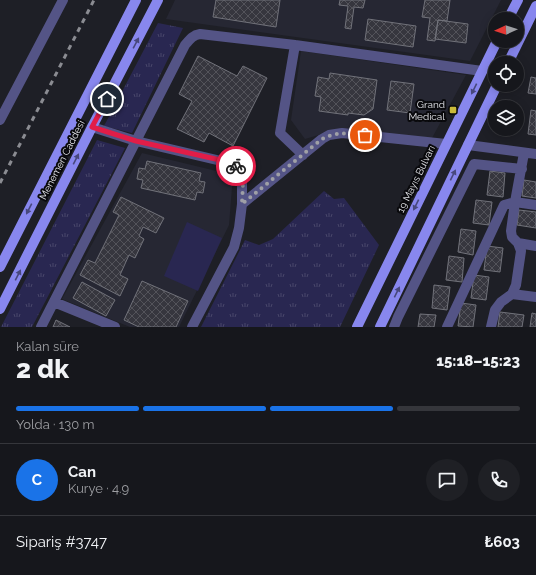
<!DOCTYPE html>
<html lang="tr">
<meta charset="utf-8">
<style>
body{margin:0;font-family:Raleway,sans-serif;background:#1f2025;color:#f1f3f6;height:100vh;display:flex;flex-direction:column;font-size:15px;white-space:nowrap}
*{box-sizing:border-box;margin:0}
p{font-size:13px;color:#9e9fa3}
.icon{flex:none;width:22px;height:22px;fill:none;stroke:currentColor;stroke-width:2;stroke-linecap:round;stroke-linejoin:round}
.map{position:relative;height:327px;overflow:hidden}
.side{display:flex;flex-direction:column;background:#16171c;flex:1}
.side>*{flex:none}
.needle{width:26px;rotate:267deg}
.buttons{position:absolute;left:488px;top:12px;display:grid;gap:8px}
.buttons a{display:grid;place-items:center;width:36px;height:36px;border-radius:50%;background:#16171c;box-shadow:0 2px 10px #0003,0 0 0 1px #35363b;font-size:20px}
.pin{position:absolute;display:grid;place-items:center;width:34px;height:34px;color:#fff;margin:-17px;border:2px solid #fff;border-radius:50%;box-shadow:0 1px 4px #0007}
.courier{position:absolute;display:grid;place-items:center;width:40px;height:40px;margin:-20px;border:3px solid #e11d48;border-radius:50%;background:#fff;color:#222;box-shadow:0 1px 5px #0007}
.head em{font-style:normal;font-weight:800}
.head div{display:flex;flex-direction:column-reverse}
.head{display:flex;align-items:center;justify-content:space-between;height:68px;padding:0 16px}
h1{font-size:26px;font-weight:800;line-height:30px}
.bar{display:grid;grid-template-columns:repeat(4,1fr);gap:6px 4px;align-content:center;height:48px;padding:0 16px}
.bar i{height:5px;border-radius:3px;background:#35363b}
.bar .selected{background:#1a73e8}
.bar p{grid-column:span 4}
.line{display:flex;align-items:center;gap:10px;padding:0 16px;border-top:1px solid #35363b}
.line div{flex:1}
.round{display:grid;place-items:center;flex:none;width:42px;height:42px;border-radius:21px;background:#1f2025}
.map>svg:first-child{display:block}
.built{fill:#262733}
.grass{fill:url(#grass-tufts)}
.pitch{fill:#292751}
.building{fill:url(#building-cross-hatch);stroke:#71727a}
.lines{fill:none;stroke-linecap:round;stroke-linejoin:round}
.minor{stroke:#545486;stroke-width:10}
.major{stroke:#8887ee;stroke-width:10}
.rail{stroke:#8b8c92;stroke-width:3;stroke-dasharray:5 5;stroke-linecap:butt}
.oneway{fill:#48487d}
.done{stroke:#9fa0a6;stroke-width:4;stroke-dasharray:0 7.2}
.route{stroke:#e11d48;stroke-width:5}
.poi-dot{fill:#caba3a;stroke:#09090c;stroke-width:1.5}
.labels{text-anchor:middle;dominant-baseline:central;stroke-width:4;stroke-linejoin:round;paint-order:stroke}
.poi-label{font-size:10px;fill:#e5e6eb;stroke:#09090c;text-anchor:end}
.street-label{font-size:10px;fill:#e5e6eb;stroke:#09090c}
</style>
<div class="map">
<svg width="536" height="327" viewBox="0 0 536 327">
<defs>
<pattern id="grass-tufts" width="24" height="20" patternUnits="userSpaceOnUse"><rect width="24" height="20" fill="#292751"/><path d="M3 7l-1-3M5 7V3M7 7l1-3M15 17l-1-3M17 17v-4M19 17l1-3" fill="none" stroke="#48466a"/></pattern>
<pattern id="building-cross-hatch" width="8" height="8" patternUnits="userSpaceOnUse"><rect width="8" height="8" fill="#36363e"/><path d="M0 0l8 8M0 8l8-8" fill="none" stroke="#53535a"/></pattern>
</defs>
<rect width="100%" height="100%" fill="#1e1f26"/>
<path class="built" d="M 175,0 L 501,0 L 470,61 L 166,19 Z
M 301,51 L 466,75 L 432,138 L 339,129 L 305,139 L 291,120 Z
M 142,153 L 233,175 L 229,225 L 179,327 L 130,327 L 62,299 Z"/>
<path class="grass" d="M 158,23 L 183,28 L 132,133 L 104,126 Z
M 97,140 L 125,148 L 32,327 L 1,327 Z
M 324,191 L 334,199 L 344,198 L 379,245 L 340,327 L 201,327 L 245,240 L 259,245 L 273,239 Z"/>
<path class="pitch" d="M 187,222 L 222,238 L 198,291 L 164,276 Z"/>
<path class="building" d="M 216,0 L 280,0 L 276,27 L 213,17 Z
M 340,0 L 365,0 L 363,8 L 354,7 L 351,29 L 345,28 L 348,6 L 339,5 Z
M 425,0 L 450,0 L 447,21 L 438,20 L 435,41 L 427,40 L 430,18 L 422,17 Z
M 368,19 L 416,26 L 413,47 L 365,40 Z
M 438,20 L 468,24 L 466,43 L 435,39 Z
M 198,56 L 237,76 L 243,66 L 267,78 L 233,146 L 209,133 L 204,142 L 177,129 L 192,101 L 179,94 Z
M 330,73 L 377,80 L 373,109 L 364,115 L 348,113 L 348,115 L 319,111 L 321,97 L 315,96 L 318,77 L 329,79 Z
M 531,77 L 536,78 L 536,94 L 528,93 Z
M 391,81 L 414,84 L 410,113 L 387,110 Z
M 531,110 L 536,111 L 536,135 L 528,134 Z
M 147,161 L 201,173 L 199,181 L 205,182 L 203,193 L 197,192 L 195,200 L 141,188 L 143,180 L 137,179 L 139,168 L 145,169 Z
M 490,171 L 505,173 L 503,197 L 487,195 Z
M 524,180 L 536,182 L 536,198 L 522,196 Z
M 121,197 L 164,218 L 156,233 L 143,227 L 139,236 L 144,239 L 135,258 L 129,255 L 120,275 L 128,279 L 120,296 L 80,275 L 88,260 L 95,263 L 119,215 L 113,212 Z
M 476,200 L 492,202 L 489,225 L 473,223 Z
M 519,210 L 536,212 L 536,228 L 517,225 Z
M 461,229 L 476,231 L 473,255 L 458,252 Z
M 487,246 L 503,248 L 500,272 L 484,270 Z
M 449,256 L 464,258 L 462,282 L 446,280 Z
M 474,275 L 489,277 L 486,300 L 471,298 Z
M 142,281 L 188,301 L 176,327 L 139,327 L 124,320 Z
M 82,282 L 115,300 L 106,316 L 73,298 Z
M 434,285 L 450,287 L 447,310 L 432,308 Z
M 461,303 L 476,305 L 473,327 L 458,326 Z
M 500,312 L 524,315 L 522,327 L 498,327 Z
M 532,313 L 536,314 L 536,327 L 530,327 Z
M 420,314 L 436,315 L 434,327 L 418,327 Z
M 56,320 L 70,327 L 53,327 Z"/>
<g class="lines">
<path class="minor" d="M 295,45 L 280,133 L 303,155
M 0,120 L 63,0
M 92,127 L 136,141 L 234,164 L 240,170 L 242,177 L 242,204 L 239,228 L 234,247 L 192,327
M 468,145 L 536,154
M 242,204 L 322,139 L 329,135 L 342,133 L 446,144
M 518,243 L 536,246
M 512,294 L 536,297
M 54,302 L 115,327
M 41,327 L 185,45 C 190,39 193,35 200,34 L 295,45 L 482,71
M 394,327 L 398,317 L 474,164 L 522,169
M 447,327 L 504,205 L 515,202 L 536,205
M 491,327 L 495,310 L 501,302 L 512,294 L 516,285 L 521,251 L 518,243 L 512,237 L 511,231 L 515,202 L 524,153"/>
<path class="major" d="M 508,19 L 518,0
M 508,63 L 536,6
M 0,267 L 136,0
M 0,309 L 92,127 L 158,0
M 357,327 L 497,41
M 380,327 L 497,85"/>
<path class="rail" d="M 0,183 L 94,0"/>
</g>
<defs><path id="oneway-solid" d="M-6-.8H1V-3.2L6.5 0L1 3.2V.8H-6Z"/></defs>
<g class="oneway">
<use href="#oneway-solid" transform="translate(136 43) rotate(-62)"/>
<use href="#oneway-solid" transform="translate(474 89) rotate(116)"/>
<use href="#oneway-solid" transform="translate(76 159) rotate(-63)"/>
<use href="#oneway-solid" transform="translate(453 175) rotate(-64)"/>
<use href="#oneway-solid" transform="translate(416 205) rotate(116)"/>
<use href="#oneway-solid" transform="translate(29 209) rotate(117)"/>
<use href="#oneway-solid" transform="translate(18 275) rotate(-63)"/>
<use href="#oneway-solid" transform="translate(397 292) rotate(-64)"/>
</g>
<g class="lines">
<path class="done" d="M 236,166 C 246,175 242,192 242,204 L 322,139 C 337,131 349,134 365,135"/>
<path class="route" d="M 107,99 L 92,127 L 136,141 L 220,160 L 234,164 L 236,166"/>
</g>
<rect class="poi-dot" x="449" y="106" width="8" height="8" rx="2"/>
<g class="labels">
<g class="poi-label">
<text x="445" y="104">Grand<tspan x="445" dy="12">Medical</tspan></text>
</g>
<g class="street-label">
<text transform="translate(62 160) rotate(-63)">Menemen Caddesi</text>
<text transform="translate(416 179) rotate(-64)">19 Mayıs Bulvarı</text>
</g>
</g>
</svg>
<div class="buttons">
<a><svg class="needle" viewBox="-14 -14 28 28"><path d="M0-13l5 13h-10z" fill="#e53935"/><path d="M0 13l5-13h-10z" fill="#9e9fa3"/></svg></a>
<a><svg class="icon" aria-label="locate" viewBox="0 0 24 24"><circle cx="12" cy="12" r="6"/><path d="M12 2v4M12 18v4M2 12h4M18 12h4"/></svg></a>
<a><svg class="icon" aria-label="layers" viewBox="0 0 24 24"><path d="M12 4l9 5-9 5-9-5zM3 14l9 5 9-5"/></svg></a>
</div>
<div class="pin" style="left:365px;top:135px;background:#ea580c"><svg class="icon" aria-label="bag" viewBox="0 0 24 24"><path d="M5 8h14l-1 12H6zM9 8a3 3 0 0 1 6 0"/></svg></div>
<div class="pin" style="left:107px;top:99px;background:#1f2937"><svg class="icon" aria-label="home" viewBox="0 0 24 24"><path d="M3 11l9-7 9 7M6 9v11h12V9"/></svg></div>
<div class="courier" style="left:236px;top:166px"><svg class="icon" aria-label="bike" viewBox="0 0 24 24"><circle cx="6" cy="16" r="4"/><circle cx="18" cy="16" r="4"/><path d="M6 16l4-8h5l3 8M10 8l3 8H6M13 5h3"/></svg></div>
</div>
<section class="side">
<div class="head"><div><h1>2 dk</h1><p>Kalan süre</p></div><em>15:18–15:23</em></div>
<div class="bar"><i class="selected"></i><i class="selected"></i><i class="selected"></i><i></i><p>Yolda · 130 m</p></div>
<div class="line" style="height:72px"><b class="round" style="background:#1a73e8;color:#fff">C</b><div><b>Can</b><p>Kurye · 4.9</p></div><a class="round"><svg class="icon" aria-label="chat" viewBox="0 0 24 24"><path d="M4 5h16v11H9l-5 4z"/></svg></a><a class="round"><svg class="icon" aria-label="phone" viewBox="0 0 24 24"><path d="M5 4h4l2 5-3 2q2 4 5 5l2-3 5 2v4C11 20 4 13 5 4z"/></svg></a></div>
<div class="line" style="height:52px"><div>Sipariş #3747</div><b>₺603</b></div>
</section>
